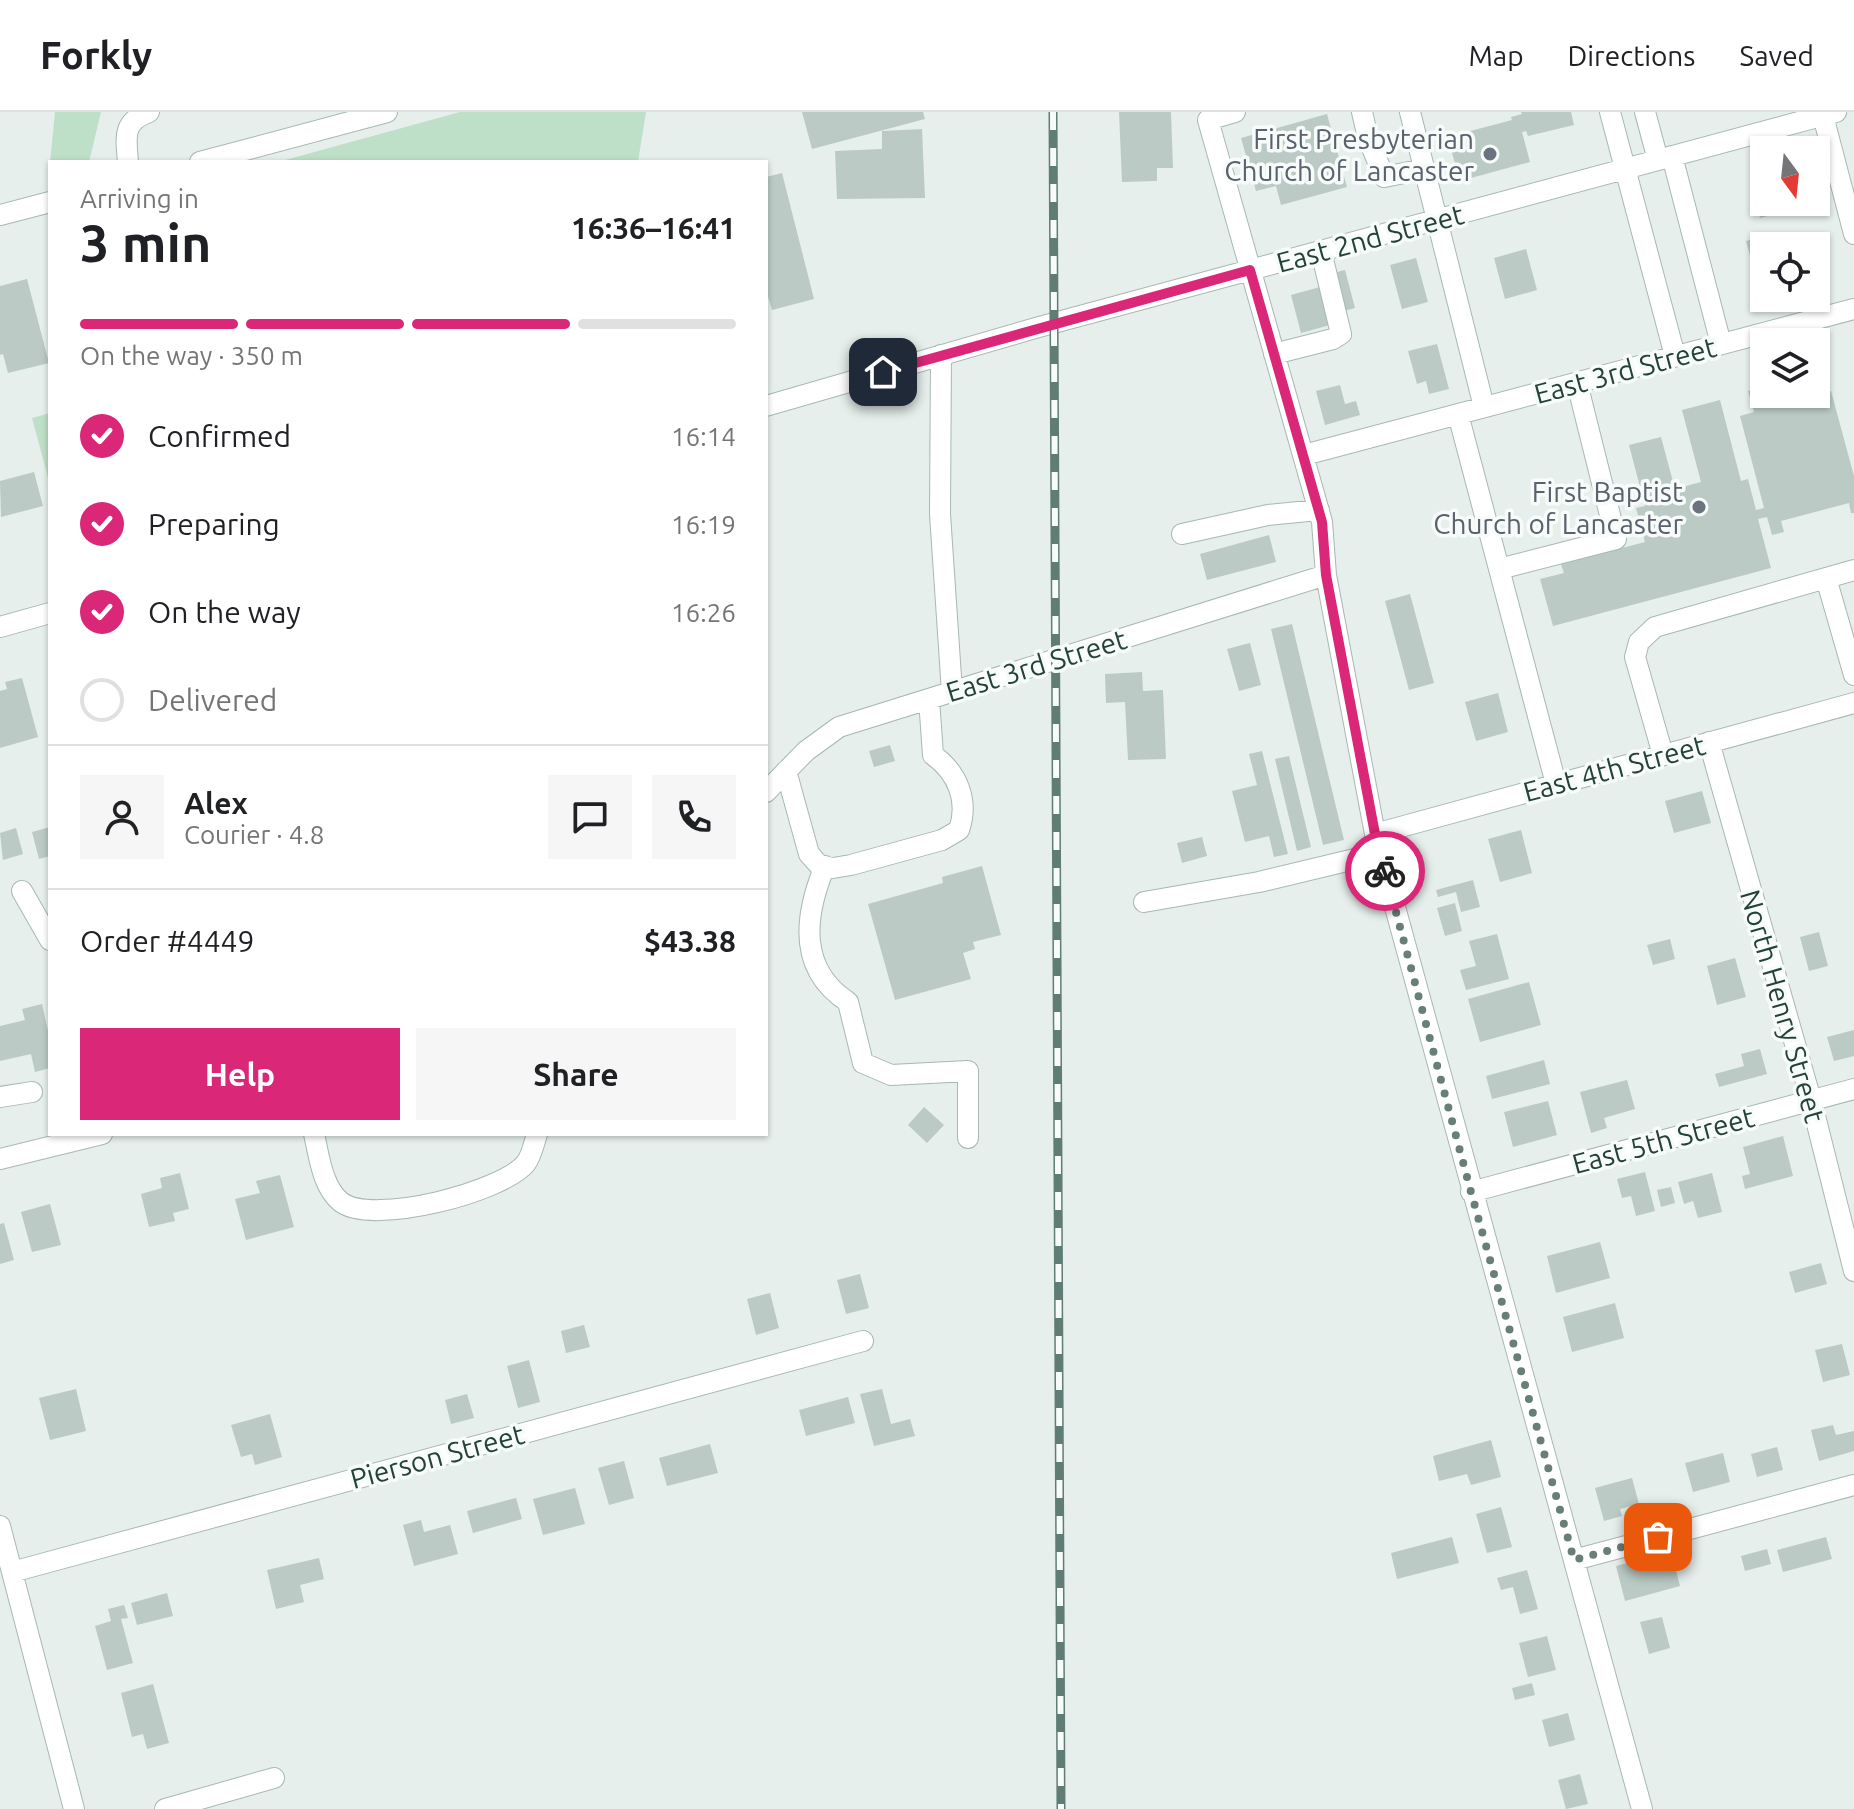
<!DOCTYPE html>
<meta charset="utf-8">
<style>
body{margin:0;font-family:Ubuntu,sans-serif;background:#f6f6f6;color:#202124;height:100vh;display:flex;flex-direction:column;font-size:30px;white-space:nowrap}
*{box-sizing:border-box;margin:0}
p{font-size:26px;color:#757577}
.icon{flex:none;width:44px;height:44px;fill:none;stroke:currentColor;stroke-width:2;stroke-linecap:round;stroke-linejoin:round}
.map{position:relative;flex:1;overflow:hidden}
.sheet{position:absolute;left:48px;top:48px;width:720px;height:976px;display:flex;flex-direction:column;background:#fff;border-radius:0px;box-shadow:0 2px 6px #0004}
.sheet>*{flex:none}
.needle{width:52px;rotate:165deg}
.buttons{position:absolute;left:1750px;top:24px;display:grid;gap:16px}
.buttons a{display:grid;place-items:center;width:80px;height:80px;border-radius:0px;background:#fff;box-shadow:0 2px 6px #0004;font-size:40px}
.pin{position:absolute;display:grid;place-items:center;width:68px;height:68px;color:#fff;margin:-34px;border-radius:16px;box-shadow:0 4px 12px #0006}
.courier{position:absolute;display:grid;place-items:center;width:80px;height:80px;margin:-40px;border:6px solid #db2777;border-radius:50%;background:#fff;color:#222;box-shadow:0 2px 10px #0007}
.headline em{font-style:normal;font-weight:600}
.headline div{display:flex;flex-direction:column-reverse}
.headline{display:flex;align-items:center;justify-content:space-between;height:136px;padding:0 32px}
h1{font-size:52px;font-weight:600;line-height:60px}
.bar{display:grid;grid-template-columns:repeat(4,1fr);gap:12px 8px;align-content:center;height:96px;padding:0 32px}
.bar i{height:10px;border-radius:6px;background:#e0e0e0}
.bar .on{background:#db2777}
.bar p{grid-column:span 4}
.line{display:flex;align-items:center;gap:20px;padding:0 32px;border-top:2px solid #e0e0e0}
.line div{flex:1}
.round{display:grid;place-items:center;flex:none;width:84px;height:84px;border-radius:0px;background:#f6f6f6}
ol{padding:0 32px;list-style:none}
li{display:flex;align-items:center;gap:24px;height:88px}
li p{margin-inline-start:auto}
li .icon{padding:8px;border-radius:50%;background:#db2777;color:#fff;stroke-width:4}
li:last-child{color:#757577}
li i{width:44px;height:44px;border:4px solid #e0e0e0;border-radius:50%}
.action{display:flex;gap:16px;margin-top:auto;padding:16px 32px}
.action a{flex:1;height:92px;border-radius:0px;background:#db2777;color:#fff;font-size:32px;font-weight:600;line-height:92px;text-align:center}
.action a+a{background:#f6f6f6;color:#202124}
header{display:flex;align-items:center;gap:48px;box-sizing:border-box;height:112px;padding:0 40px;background:#fff;border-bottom:2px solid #e0e0e0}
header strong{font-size:38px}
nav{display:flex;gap:44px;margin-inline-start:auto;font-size:28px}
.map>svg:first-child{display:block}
.green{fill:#bfe0c8}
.building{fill:#bbcac4}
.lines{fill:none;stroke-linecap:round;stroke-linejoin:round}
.minor-casing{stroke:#a8b8b2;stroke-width:22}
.minor{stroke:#fff;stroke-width:20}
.rail-casing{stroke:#5f7d75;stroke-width:9}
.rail{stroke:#f7fbf9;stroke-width:6;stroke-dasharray:18;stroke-linecap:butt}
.done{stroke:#687f78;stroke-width:8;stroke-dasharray:0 14.4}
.route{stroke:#db2777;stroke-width:10}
.worship-dot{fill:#6b7280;stroke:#f7fbf9;stroke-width:3}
.labels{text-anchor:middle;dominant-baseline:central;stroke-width:7;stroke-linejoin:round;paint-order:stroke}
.worship-label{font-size:28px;fill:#5b616d;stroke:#f7fbf9;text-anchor:end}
.street-label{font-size:28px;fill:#24423a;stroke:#f7fbf9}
</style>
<header>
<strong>Forkly</strong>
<nav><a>Map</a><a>Directions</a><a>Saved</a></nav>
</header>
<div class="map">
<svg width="1854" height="1697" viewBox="0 0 1854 1697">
<rect width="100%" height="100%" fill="#e6efeb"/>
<path class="green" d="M 55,0 L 101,0 L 89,50 L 50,50 Z
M 460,0 L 646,0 L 638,50 L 278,50 Z
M 50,301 L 50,373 L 32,306 Z"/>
<path class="building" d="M 802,0 L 923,0 L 925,7 L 812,37 Z
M 1119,0 L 1171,0 L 1173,56 L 1157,56 L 1157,69 L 1122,70 Z
M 1521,0 L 1571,0 L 1574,13 L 1528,24 L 1526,19 L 1522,20 L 1530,50 L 1460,69 L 1450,34 L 1461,31 L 1459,22 L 1512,8 L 1511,5 L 1522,2 Z
M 1327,2 L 1347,75 L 1281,93 L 1276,74 L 1256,79 L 1241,26 Z
M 922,17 L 925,86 L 837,87 L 835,39 L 882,37 L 882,19 Z
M 782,61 L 814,187 L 772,198 L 766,177 L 766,65 Z
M 1764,62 L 1764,90 L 1805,90 L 1806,94 L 1760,106 L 1750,66 Z
M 1771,122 L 1774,134 L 1764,134 L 1764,148 L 1752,151 L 1746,129 Z
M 1526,137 L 1537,178 L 1505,187 L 1494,146 Z
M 1416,146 L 1428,190 L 1402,197 L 1390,153 Z
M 1819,148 L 1827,178 L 1816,181 L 1816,149 Z
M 1345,158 L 1355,196 L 1340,200 L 1329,162 Z
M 27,167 L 49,251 L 8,261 L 3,242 L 0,243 L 0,174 Z
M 1320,175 L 1330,213 L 1301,221 L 1291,183 Z
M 1437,232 L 1449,277 L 1429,282 L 1426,269 L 1417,272 L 1408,239 Z
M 1340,273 L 1345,292 L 1356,289 L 1360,303 L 1325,313 L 1316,279 Z
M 1764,275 L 1764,282 L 1817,283 L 1831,279 L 1854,364 L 1854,401 L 1851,401 L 1849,391 L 1781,409 L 1784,420 L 1772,423 L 1767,405 L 1758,407 L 1771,456 L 1553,514 L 1540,467 L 1564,461 L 1561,452 L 1645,430 L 1636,396 L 1645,394 L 1629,333 L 1661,325 L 1675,377 L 1701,370 L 1682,298 L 1720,288 L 1741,369 L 1748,367 L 1756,398 L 1764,396 L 1740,304 L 1754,300 L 1748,279 Z
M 34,360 L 43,394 L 1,405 L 0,369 Z
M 1269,423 L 1276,450 L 1207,468 L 1200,442 Z
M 1410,482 L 1434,571 L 1409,578 L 1385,489 Z
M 1292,512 L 1344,728 L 1323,733 L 1271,517 Z
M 1250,531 L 1261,573 L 1239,579 L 1227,537 Z
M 1142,560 L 1143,579 L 1163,578 L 1166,647 L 1128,648 L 1125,590 L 1106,591 L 1105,562 Z
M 22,566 L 38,625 L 0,636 L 0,579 L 7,577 L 5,570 Z
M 1498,581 L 1508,620 L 1476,629 L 1465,590 Z
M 890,633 L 895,649 L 874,655 L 869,639 Z
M 1262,639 L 1288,742 L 1274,745 L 1269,724 L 1245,730 L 1232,679 L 1257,673 L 1249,642 Z
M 1289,644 L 1311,735 L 1297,739 L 1275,647 Z
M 1702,679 L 1711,711 L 1674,721 L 1665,689 Z
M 50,715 L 50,744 L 39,747 L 32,720 Z
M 16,716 L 23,742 L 3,748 L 0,721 Z
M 1521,718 L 1532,761 L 1500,770 L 1488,727 Z
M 1202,725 L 1207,744 L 1182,751 L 1177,731 Z
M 982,754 L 1001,823 L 973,830 L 975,837 L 963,841 L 971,867 L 895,888 L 868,792 L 943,771 L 942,765 Z
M 1473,768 L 1480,795 L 1461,800 L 1456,780 L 1438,785 L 1436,778 Z
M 1455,791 L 1462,819 L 1445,824 L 1437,796 Z
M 1819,820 L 1828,854 L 1809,859 L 1800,825 Z
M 1497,822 L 1509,867 L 1466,878 L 1460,858 L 1476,854 L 1469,829 Z
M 1670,827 L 1675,847 L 1653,853 L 1647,833 Z
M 1735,846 L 1746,885 L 1717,893 L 1707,854 Z
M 1529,870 L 1541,913 L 1480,930 L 1468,887 Z
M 42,892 L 50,928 L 50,956 L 35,960 L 31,942 L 0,949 L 0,914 L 25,908 L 22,897 Z
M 1854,918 L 1854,944 L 1834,949 L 1827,925 Z
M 1760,937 L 1767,962 L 1719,975 L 1715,962 L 1744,954 L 1741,942 Z
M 1544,948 L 1550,972 L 1492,987 L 1486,964 Z
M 1627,968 L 1635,997 L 1604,1006 L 1607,1016 L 1591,1021 L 1580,980 Z
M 1548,989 L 1557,1023 L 1513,1035 L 1504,1000 Z
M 924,995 L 944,1013 L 927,1031 L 908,1013 Z
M 1783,1024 L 1793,1064 L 1745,1077 L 1742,1064 L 1750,1062 L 1743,1035 Z
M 1645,1060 L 1655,1099 L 1636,1104 L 1631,1084 L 1622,1086 L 1617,1067 Z
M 180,1061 L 189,1097 L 173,1101 L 175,1109 L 149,1115 L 141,1082 L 162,1076 L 160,1066 Z
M 1712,1061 L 1722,1100 L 1698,1106 L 1693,1089 L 1684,1092 L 1678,1070 Z
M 280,1063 L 294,1115 L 246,1128 L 235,1087 L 260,1081 L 256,1069 Z
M 1671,1075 L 1675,1091 L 1661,1095 L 1657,1078 Z
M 50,1092 L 61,1133 L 32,1140 L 21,1100 Z
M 4,1111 L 14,1148 L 0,1152 L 0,1112 Z
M 1600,1130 L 1610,1166 L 1556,1181 L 1547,1144 Z
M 1821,1151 L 1827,1172 L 1795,1181 L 1789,1160 Z
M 860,1162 L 869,1196 L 846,1202 L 837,1168 Z
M 770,1181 L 779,1216 L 756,1223 L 747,1187 Z
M 1615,1191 L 1624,1226 L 1572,1240 L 1563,1205 Z
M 584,1213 L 590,1235 L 566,1241 L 561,1219 Z
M 1842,1232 L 1850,1263 L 1823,1270 L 1815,1238 Z
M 529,1248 L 540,1290 L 518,1296 L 507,1254 Z
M 76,1277 L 86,1319 L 50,1328 L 39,1286 Z
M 882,1277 L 891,1312 L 910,1307 L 915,1324 L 874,1334 L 860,1282 Z
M 467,1282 L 474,1306 L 451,1312 L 445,1288 Z
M 848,1285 L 855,1311 L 806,1324 L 799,1298 Z
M 270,1302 L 282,1345 L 255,1353 L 252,1342 L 241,1345 L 231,1313 Z
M 1833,1313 L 1836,1323 L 1854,1319 L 1854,1339 L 1819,1349 L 1811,1318 Z
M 1491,1328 L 1501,1365 L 1471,1373 L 1467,1362 L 1439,1369 L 1433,1344 Z
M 710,1332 L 718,1361 L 667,1374 L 659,1346 Z
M 1777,1335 L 1783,1358 L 1757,1365 L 1751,1342 Z
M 1723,1341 L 1730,1370 L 1693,1380 L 1685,1351 Z
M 624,1349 L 634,1386 L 609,1393 L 598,1356 Z
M 1632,1366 L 1639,1392 L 1620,1397 L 1622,1404 L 1604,1409 L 1595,1376 Z
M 575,1376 L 585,1412 L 543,1423 L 533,1387 Z
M 516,1386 L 522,1407 L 473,1421 L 467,1399 Z
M 1501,1395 L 1512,1435 L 1487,1441 L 1476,1402 Z
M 421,1408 L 424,1420 L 450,1413 L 458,1442 L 414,1454 L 403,1413 Z
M 1452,1425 L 1459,1451 L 1397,1467 L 1391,1441 Z
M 1826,1425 L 1832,1447 L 1783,1460 L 1777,1438 Z
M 1767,1437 L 1771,1452 L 1745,1459 L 1741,1444 Z
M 1671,1439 L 1680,1474 L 1625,1489 L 1616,1454 Z
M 319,1446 L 324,1467 L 300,1473 L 304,1490 L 276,1497 L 267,1458 Z
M 1527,1458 L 1538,1497 L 1520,1502 L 1513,1475 L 1501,1478 L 1497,1466 Z
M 167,1481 L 173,1504 L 137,1513 L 131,1491 Z
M 124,1493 L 128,1506 L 121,1507 L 133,1551 L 107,1558 L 95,1514 L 111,1509 L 108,1497 Z
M 1662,1505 L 1670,1536 L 1649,1542 L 1640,1510 Z
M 1547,1524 L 1556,1558 L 1528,1565 L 1519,1531 Z
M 1532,1571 L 1535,1583 L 1515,1588 L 1512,1576 Z
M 153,1572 L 169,1631 L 147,1637 L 143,1622 L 132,1625 L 121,1581 Z
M 1568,1601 L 1575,1628 L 1549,1635 L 1542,1608 Z
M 1580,1662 L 1588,1692 L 1566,1697 L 1558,1668 Z"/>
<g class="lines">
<g class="minor-casing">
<path id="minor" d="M 1235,0 L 1208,8 L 1322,410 L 1326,463 L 1375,722 L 1642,1697
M 1362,0 L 1368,26 L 1384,65 L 1424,57
M 1410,0 L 1484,295
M 1610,0 L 1675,244
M 1645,0 L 1658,48
M 1822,0 L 1854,122
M 1672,44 L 1721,232
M 128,50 C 126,25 122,10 149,0
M 200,50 L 387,0
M 0,103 L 50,90
M 1274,242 L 1333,227 L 1341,222 L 1321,139
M 941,243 L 940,402 L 952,580
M 766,294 L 1039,215 L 1836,0
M 1458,302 L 1556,672
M 1304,343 L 1854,197
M 1182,422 L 1268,403 L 1319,398
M 1499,457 L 1616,427 L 1577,271
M 1826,466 L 1854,563
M 0,515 L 50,501
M 1709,630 L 1811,988 L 1854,1159
M 1663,643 L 1635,545 L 1639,530 L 1655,515 L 1854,458
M 786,659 L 809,742 L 819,753 L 833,756 L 851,753 L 942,728 L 959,718 C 969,689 958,661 933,643 L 929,587
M 766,680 L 806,639 L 839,615 L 1326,463
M 1375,722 L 1854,591
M 825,754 C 804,804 798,857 848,890 L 863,951 L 891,963 L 968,959 L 968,1026
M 22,779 L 50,828
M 1144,790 L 1259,770 L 1380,741
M 0,985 L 32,980
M 314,1022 C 319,1043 322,1075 341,1090 C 372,1114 503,1080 526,1051 C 532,1043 534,1031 537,1022
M 0,1047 L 102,1022
M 1471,1080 L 1854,977
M 0,1414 L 74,1697
M 1574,1448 L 1854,1373
M 12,1460 L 863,1229
M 165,1697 L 274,1666"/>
</g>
<use href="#minor" class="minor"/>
<g class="rail-casing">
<path id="rail" d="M 1053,0 L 1061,1697"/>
</g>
<use href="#rail" class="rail"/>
</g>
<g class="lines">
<path class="done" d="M 1385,759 L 1471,1080 L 1574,1448 L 1658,1425"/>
<path class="route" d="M 883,260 L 1250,158 L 1322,410 L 1326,463 L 1375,722 L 1385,759"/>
</g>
<g class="worship-dot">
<circle cx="1490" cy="42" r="8"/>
<circle cx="1699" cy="395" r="8"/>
</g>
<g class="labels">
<g class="worship-label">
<text x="1474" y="26">First Presbyterian<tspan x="1474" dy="32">Church of Lancaster</tspan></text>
<text x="1683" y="379">First Baptist<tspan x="1683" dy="32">Church of Lancaster</tspan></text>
</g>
<g class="street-label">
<text transform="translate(1370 126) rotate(-15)">East 2nd Street</text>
<text transform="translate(1625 258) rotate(-15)">East 3rd Street</text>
<text transform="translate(1036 553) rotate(-17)">East 3rd Street</text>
<text transform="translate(1614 656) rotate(-15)">East 4th Street</text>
<text transform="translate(1783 894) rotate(74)">North Henry Street</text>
<text transform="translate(1663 1028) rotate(-15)">East 5th Street</text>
<text transform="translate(437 1344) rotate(-15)">Pierson Street</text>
</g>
</g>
</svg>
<div class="buttons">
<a><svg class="needle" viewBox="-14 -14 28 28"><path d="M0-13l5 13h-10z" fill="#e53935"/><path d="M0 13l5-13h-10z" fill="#757577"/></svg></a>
<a><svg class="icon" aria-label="locate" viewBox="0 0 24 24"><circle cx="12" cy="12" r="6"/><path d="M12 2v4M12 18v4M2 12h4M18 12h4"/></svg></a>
<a><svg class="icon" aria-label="layers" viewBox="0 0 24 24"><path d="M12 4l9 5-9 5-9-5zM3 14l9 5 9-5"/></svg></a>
</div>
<div class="pin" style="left:1658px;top:1425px;background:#ea580c"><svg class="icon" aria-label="bag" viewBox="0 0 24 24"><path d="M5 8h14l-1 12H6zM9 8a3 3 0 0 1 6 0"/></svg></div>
<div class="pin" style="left:883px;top:260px;background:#1f2937"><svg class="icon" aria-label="home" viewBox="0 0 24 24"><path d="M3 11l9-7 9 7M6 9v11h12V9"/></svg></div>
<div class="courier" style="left:1385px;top:759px"><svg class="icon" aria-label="bike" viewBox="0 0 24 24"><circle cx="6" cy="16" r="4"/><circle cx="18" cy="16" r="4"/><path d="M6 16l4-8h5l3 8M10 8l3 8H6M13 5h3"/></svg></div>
<section class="sheet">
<div class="headline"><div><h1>3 min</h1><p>Arriving in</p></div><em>16:36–16:41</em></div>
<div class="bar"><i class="on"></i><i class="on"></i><i class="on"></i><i></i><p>On the way · 350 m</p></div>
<ol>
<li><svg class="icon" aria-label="check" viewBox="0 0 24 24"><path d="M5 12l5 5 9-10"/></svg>Confirmed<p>16:14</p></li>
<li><svg class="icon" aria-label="check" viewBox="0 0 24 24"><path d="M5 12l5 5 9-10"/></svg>Preparing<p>16:19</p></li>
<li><svg class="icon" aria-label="check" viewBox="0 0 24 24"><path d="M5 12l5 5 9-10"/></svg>On the way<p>16:26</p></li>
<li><i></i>Delivered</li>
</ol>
<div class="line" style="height:144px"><a class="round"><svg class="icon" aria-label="person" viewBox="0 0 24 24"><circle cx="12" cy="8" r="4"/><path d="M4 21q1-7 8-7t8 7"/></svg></a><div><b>Alex</b><p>Courier · 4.8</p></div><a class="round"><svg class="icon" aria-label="chat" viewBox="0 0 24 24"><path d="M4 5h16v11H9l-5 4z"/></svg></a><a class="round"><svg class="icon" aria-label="phone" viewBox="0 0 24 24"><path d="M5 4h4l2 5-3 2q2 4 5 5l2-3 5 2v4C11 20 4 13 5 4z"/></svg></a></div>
<div class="line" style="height:104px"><div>Order #4449</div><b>$43.38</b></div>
<div class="action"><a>Help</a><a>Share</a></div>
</section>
</div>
